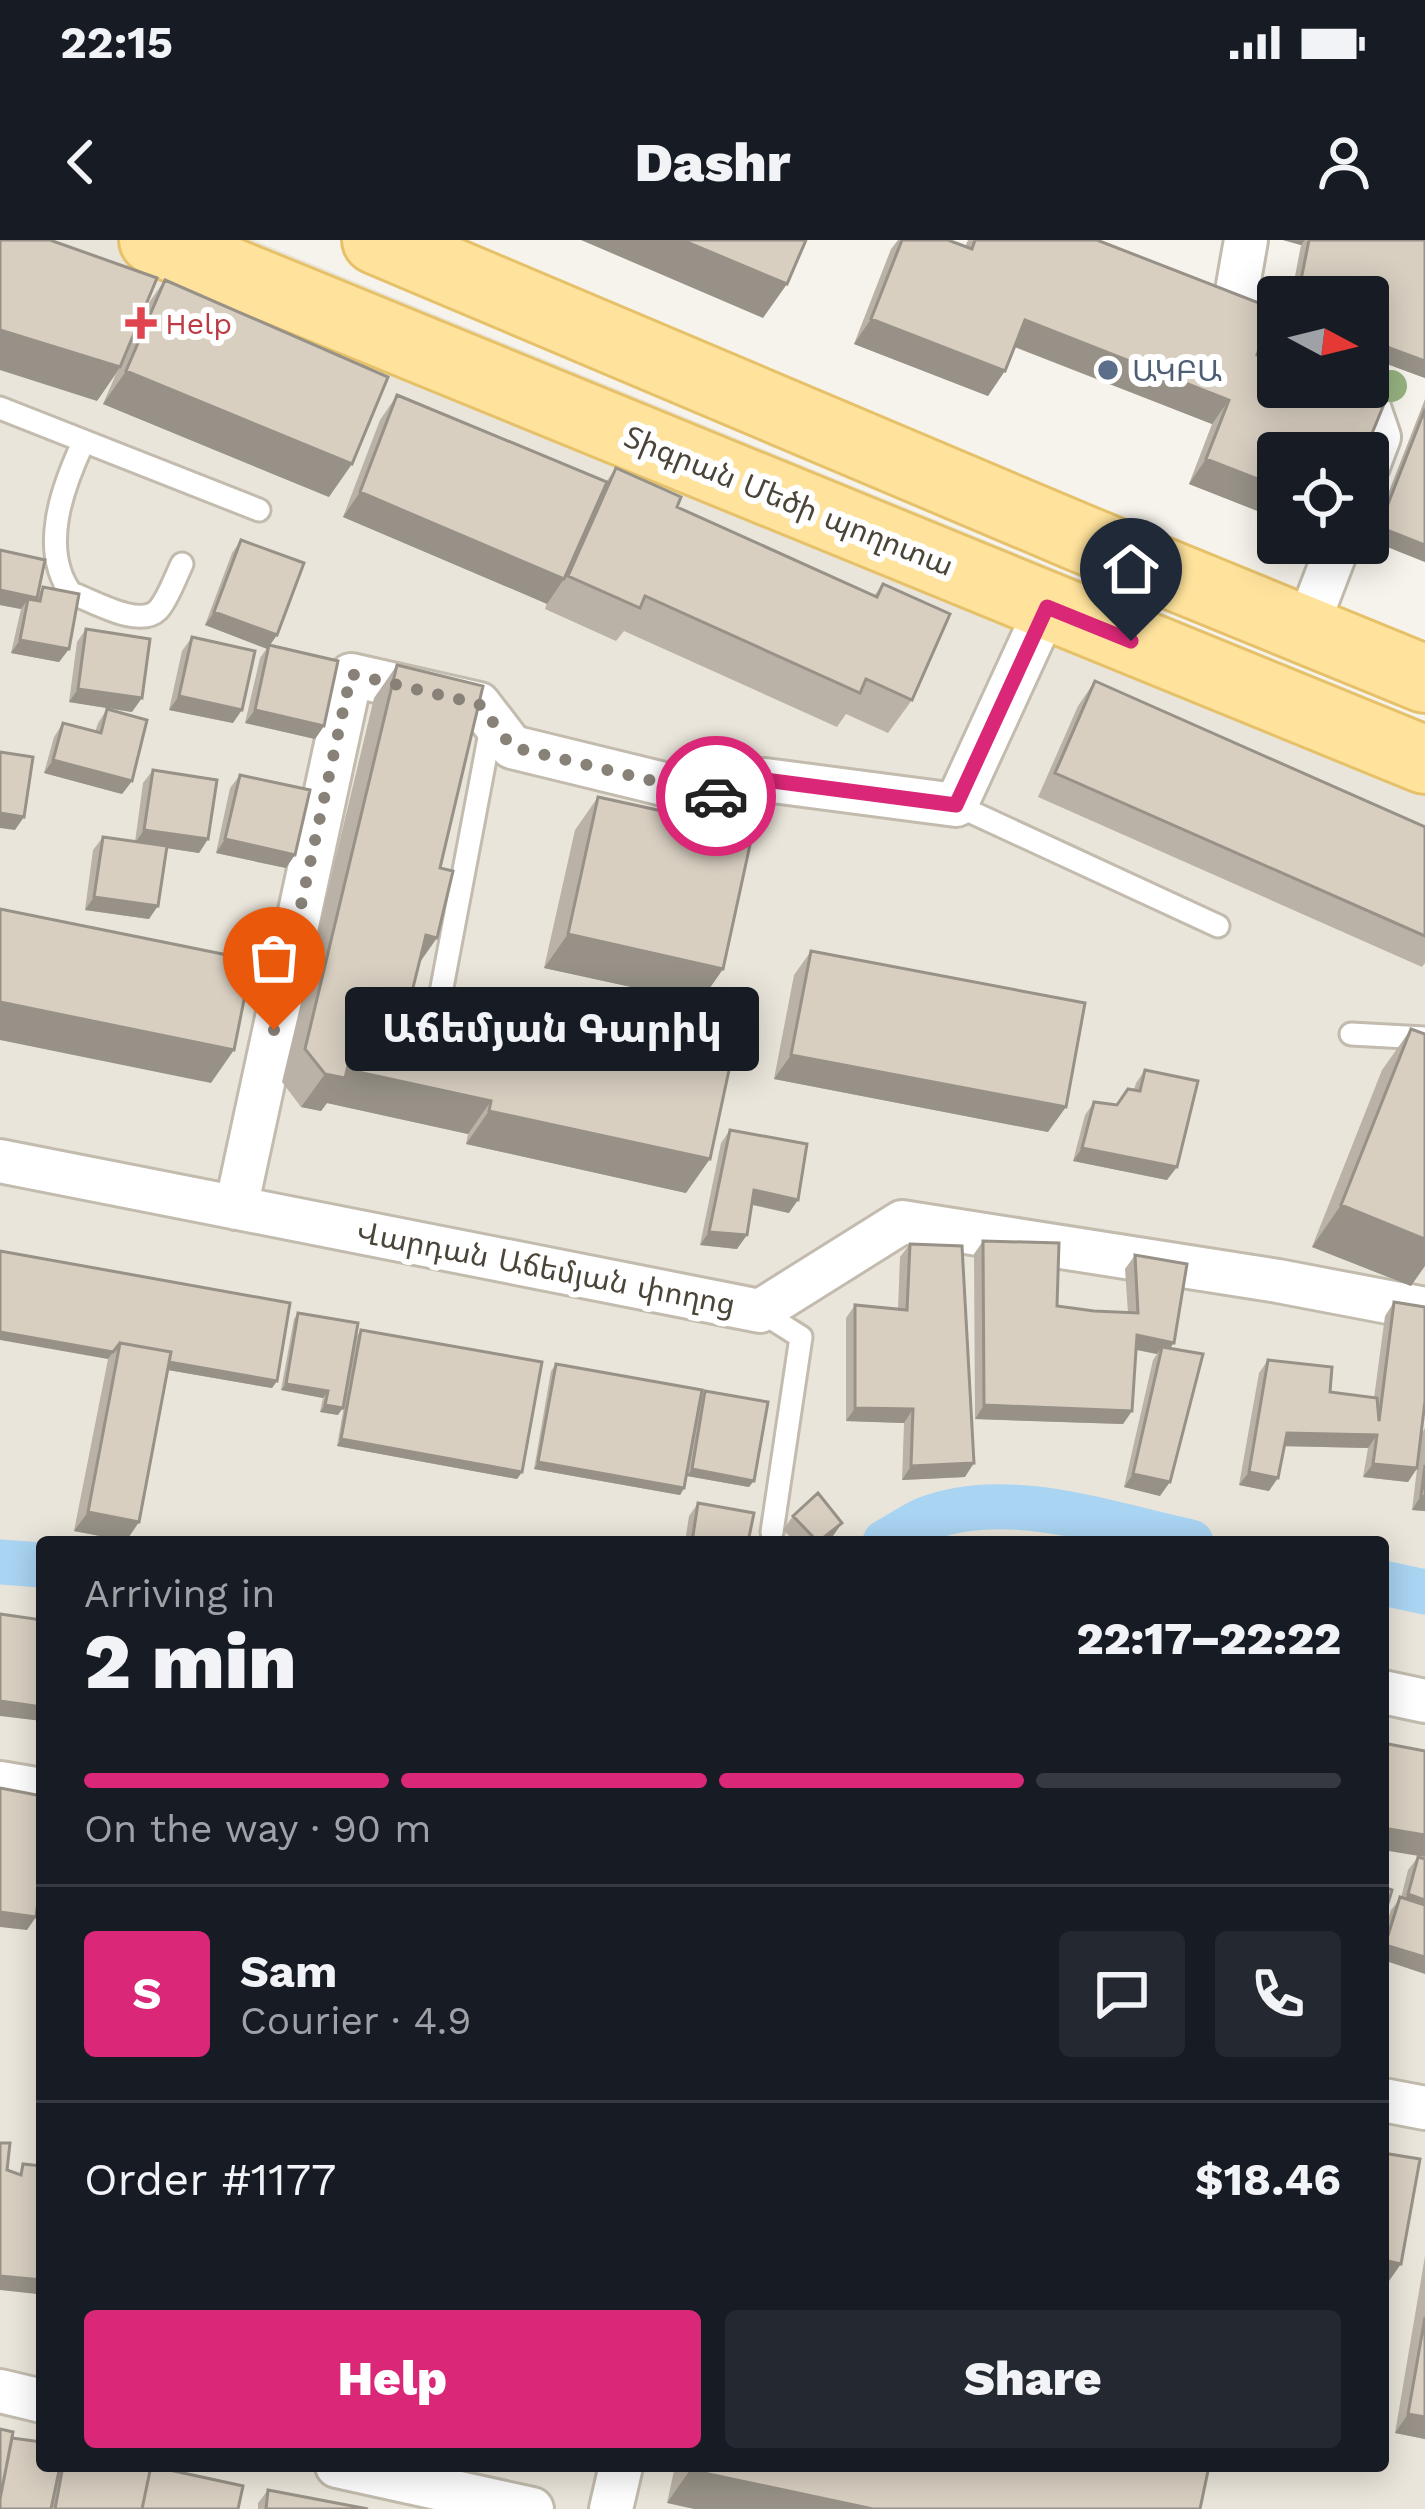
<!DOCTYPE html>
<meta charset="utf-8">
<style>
body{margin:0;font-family:"Work Sans","Noto Sans Armenian",sans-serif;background:#242831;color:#f1f3f6;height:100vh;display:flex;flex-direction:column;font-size:45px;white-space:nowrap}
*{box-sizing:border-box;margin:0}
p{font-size:39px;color:#9ea1a6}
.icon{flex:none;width:66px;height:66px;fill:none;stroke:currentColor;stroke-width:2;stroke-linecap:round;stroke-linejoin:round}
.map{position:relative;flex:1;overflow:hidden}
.details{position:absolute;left:36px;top:1296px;width:1353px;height:936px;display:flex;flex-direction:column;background:#171b24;border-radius:12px;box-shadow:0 6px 30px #0003}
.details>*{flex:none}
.needle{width:78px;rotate:97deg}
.fabs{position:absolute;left:1257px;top:36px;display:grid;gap:24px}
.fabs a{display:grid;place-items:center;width:132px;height:132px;border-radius:12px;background:#171b24;box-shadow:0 6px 30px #0003;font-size:60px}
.pin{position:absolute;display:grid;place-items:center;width:102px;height:102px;color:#fff;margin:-123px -51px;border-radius:50% 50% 50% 0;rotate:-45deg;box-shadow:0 0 12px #0007}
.pin .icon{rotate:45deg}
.courier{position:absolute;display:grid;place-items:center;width:120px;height:120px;margin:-60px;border:9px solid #db2777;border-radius:50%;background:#fff;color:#222;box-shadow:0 3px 15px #0007}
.bubble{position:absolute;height:84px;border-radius:12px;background:#171b24;box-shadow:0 6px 30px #0003;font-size:39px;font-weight:800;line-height:84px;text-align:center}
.summary em{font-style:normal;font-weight:800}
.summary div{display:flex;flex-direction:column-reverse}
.summary{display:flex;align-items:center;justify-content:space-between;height:204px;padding:0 48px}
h1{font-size:78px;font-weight:800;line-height:90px}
.bar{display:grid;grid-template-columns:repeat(4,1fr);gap:18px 12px;align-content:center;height:144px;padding:0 48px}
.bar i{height:15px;border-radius:9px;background:#363941}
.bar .on{background:#db2777}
.bar p{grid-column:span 4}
.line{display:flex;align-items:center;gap:30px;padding:0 48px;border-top:3px solid #363941}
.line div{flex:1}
.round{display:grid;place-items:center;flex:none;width:126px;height:126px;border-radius:12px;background:#242831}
.primary-button{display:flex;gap:24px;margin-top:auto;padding:24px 48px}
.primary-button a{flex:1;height:138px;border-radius:12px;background:#db2777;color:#fff;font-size:48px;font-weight:800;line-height:138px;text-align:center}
.primary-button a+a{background:#242831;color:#f1f3f6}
.status{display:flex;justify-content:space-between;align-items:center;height:84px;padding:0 60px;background:#171b24;direction:ltr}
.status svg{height:33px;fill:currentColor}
header{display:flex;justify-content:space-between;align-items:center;height:156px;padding:0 48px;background:#171b24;font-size:54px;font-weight:800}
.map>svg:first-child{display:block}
.residential{fill:#eae5da;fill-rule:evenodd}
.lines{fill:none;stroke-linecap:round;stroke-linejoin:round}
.canal{stroke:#a9d4f2;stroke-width:45}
.lane-casing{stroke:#c2bbae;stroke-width:27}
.street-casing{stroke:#c2bbae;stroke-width:48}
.primary-casing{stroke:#e6c16a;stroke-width:72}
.lane{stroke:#fff;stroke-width:21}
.street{stroke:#fff;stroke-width:42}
.primary{stroke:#ffe39c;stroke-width:66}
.tree{fill:#97b381}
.wall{fill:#bab2a6}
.shaded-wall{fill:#979187}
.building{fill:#d8cfc1;stroke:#979187;stroke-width:3}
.done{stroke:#878178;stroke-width:12;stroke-dasharray:0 21.6}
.route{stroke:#db2777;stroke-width:15}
.health-dot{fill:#e0444e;stroke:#fff;stroke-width:4.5}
.service-dot{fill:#5c6f8a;stroke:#fff;stroke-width:4.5}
.labels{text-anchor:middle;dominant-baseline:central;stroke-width:12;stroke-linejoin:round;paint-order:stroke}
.health-label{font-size:30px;fill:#be3a42;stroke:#fff;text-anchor:start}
.service-label{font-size:30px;fill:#4e5e75;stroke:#fff;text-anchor:start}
.street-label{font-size:30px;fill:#4b4439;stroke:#fff}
</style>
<div class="status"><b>22:15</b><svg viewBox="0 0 49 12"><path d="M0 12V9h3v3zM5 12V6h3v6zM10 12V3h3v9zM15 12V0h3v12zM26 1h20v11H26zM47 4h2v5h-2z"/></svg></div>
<header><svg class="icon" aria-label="back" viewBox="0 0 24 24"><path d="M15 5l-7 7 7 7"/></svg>Dashr<svg class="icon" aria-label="person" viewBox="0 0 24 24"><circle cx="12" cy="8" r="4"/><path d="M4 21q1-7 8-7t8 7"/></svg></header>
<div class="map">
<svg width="1425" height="2269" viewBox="0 0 1425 2269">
<rect width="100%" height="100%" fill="#f6f3ec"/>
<path class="residential" d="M 0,0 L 254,0 L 1425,481 L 1425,2269 L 0,2269 ZM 42,1302 L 1383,1302 L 1383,2226 L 42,2226 Z"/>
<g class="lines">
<path class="canal" d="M 885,1302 C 898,1295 912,1285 926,1279 C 1007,1247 1110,1285 1191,1302
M 0,1322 L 42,1325
M 1383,1343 L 1425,1352"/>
<g class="lane-casing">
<path id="lane" d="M 0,168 L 259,270
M 83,203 C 63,246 39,309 71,353 C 92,360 139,389 158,370 C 168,359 175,338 182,324
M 956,565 L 1218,686
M 440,758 L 492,482
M 1351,794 L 1425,798
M 760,1071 L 801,1097 L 772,1292"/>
</g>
<g class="street-casing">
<path id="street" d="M 1246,0 L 1236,57 L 1269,87 L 1278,107
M 1340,147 L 1366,159 L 1379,197 L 1368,226
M 1306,389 L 1339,303
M 0,921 L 760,1071 L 902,982 L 1278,1041 L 1425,1069
M 236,968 L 351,435 L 479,464 L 512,507 L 713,556 L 765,540 L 956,565 L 1047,367
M 1383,1452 L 1425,1461
M 0,1543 L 42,1550
M 1383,1860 L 1425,1868
M 0,2151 L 42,2161
M 337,2226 L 532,2269
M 611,2269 L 621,2226"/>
</g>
<g class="primary-casing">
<path id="primary" d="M 153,0 L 1425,520
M 376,0 L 1078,297 L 1425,439"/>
</g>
<use href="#lane" class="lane"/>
<use href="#street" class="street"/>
<use href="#primary" class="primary"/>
</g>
<circle class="tree" cx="1391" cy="146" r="16"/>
<path class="wall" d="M 898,0 L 948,0 L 965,7 L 968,0 L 1097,0 L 1257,115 L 1278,213 L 1278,279 L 1189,244 L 1212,184 L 1014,107 L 988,156 L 854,104 L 891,9 Z
M 1283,0 L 1425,0 L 1425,138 L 1368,117 L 1368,57 L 1291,57 L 1301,5 Z
M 165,40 L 329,257 L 103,164 L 116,134 L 97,161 L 143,71 Z
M 397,155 L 606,242 L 616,228 L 677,267 L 874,356 L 883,344 L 912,460 L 888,493 L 846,474 L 837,487 L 624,391 L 616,401 L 545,369 L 547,363 L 343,277 L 380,180 Z
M 1425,159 L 1425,322 L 1370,300 Z
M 241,300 L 277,395 L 270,405 L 324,486 L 315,499 L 245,483 L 260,418 L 267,408 L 205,385 L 232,313 Z
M 43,347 L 69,409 L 59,422 L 11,413 L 21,369 L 0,365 L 37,355 Z
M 86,389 L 132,472 L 69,462 L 77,402 Z
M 192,397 L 233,483 L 169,470 L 182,411 Z
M 397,425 L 440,628 L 420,722 L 407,768 L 503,789 L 508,781 L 686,953 L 466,904 L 468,894 L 327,863 L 321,871 L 301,867 L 282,842 L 374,458 Z
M 1095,441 L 1425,587 L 1425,723 L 1422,727 L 1038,557 L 1078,466 Z
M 107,469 L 132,541 L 122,554 L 44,533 L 54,497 L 63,483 L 95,492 L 98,483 Z
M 153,530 L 208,599 L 199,613 L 166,608 L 149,679 L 85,670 L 93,610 L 103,597 L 135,602 L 143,543 Z
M 240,535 L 286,628 L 216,613 L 230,548 Z
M 598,557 L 723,729 L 700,762 L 544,728 L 575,590 Z
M 811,711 L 1048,892 L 774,839 L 794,735 Z
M 1411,789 L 1411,1046 L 1312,1007 L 1382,830 Z
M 1145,830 L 1167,940 L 1073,921 L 1085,875 L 1094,862 L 1117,865 L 1134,850 L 1136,843 Z
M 730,890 L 789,973 L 752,965 L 737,1009 L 700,1005 L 721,903 Z
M 983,1001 L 1057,1066 L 1094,1071 L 1128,1073 L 1125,1029 L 1135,1015 L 1170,1108 L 1160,1256 L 1124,1247 L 1153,1120 L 1157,1114 L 1136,1110 L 1132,1171 L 1123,1184 L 975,1179 L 974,1014 Z
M 910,1004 L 965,1237 L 902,1240 L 904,1183 L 846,1181 L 846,1078 L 855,1065 L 898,1069 L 900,1017 Z
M 0,1011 L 277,1141 L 272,1148 L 168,1130 L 139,1282 L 126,1301 L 74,1291 L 108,1119 Z
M 1394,1062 L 1422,1193 L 1425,1188 L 1425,1271 L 1412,1270 L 1417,1229 L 1408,1242 L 1363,1237 L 1368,1208 L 1285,1206 L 1269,1251 L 1239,1245 L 1259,1133 L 1268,1120 L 1330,1152 L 1374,1158 L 1385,1076 Z
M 298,1073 L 338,1175 L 320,1172 L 323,1158 L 281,1150 L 294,1079 Z
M 361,1090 L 522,1232 L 517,1239 L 337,1206 L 356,1097 Z
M 556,1124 L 684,1248 L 680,1255 L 534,1229 L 551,1131 Z
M 705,1151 L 749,1247 L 687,1236 L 701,1158 Z
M 698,1263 L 748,1302 L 685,1302 L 689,1276 Z
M 793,1276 L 833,1296 L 825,1302 L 796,1302 L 783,1290 Z
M 1418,1617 L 1425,1619 L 1383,1720 L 1383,1695 L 1391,1670 L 1401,1658 L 1408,1630 Z
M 1425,2016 L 1425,2199 L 1395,2193 Z
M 12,2198 L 42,2226 L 151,2226 L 238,2269 L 0,2269 Z
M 675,2226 L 1209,2226 L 667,2263 Z
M 268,2250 L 368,2269 L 258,2269 L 258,2263 Z"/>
<path class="shaded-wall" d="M 581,0 L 682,0 L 787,44 L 763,78 Z
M 1283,0 L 1305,0 L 1301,5 Z
M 1299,50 L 1319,56 L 1295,57 Z
M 871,79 L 1005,131 L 988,156 L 854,104 Z
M 1025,80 L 1229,160 L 1212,184 L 1008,104 Z
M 0,90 L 120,127 L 97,161 L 0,130 Z
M 1368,100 L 1425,121 L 1425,138 L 1368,117 Z
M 126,131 L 352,224 L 329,257 L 103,164 Z
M 1206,219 L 1278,247 L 1278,279 L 1189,244 Z
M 360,252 L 564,339 L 547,364 L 343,277 Z
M 1379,287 L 1425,305 L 1425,322 L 1370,300 Z
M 0,350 L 37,358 L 27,371 L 28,359 L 21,369 L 0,365 Z
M 214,372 L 277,395 L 267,409 L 205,385 Z
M 20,400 L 69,409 L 59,422 L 11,413 Z
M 78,449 L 142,458 L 132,472 L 69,462 Z
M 179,456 L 242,470 L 233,483 L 169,470 Z
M 255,470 L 324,486 L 315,499 L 245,483 Z
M 53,520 L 132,541 L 122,554 L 44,533 Z
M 0,573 L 24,577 L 15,590 L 0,588 Z
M 144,590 L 208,599 L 199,613 L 135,603 Z
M 225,599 L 295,615 L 286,628 L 216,613 Z
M 94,657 L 158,666 L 149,679 L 85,670 Z
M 568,694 L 723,729 L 700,762 L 544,728 Z
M 426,695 L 437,698 L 413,732 Z
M 365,753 L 409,764 L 386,798 L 342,787 Z
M 0,762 L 234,810 L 211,843 L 0,800 Z
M 791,815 L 1066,867 L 1048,892 L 774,839 Z
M 349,830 L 491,861 L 468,894 L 327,863 L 321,871 L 301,867 L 325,834 L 343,838 Z
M 489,871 L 710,919 L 686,953 L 466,904 Z
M 1082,908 L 1177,927 L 1167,940 L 1073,921 Z
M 754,950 L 798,960 L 789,973 L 745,963 Z
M 1341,965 L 1425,999 L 1425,1026 L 1411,1046 L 1312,1007 Z
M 709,992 L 747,995 L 737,1009 L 700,1005 Z
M 0,1092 L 113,1112 L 108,1119 L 0,1100 Z
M 1137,1095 L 1174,1103 L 1164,1116 L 1162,1107 L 1157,1114 L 1128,1108 Z
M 118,1113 L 277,1141 L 272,1148 L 116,1121 Z
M 286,1144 L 328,1151 L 323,1158 L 281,1150 Z
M 325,1165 L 343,1168 L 338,1175 L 320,1172 Z
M 984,1165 L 1132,1171 L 1123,1184 L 975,1179 Z
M 855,1168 L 913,1169 L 904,1183 L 846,1181 Z
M 1287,1193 L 1377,1195 L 1368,1208 L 1278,1206 Z
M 341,1199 L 522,1232 L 517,1239 L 337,1206 Z
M 538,1222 L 684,1248 L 680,1255 L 534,1229 Z
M 974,1223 L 965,1237 L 902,1240 L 911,1226 Z
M 1373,1224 L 1417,1228 L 1408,1242 L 1363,1237 Z
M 692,1229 L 754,1241 L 749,1247 L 687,1236 Z
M 1249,1232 L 1278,1238 L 1269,1251 L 1239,1245 Z
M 1133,1234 L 1170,1242 L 1160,1256 L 1124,1247 Z
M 1421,1256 L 1425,1257 L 1425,1271 L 1412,1270 Z
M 88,1272 L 139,1282 L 126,1301 L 74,1291 Z
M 842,1283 L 833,1296 L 825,1302 L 818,1302 Z
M 0,1461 L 42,1467 L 42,1481 L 0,1476 Z
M 1383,1588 L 1425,1595 L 1425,1617 L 1383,1610 Z
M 1408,1654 L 1425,1660 L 1425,1676 L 1399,1667 Z
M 0,1672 L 36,1677 L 27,1690 L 0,1687 Z
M 1385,1705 L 1425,1717 L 1425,1734 L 1383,1720 L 1383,1707 Z
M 1383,2020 L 1401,2024 L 1384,2048 L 1383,2048 Z
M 0,2036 L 42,2040 L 42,2047 L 37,2054 L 0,2050 Z
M 1408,2174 L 1425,2177 L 1425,2199 L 1395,2193 Z
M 690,2230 L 873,2269 L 694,2269 L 667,2263 Z"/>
<path class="building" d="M 0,0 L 50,0 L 157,38 L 120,127 L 0,90 Z
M 682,0 L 806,0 L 787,44 Z
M 902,0 L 948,0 L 972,9 L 975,0 L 1097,0 L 1274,69 L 1257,115 L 1278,123 L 1278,147 L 1340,147 L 1384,164 L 1364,213 L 1278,213 L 1278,247 L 1206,219 L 1229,160 L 1025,80 L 1005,131 L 871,79 Z
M 1309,0 L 1425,0 L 1425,121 L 1368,100 L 1368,57 L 1319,57 L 1299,50 Z
M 165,40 L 388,137 L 352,224 L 126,131 Z
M 397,155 L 607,242 L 564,339 L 360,252 Z
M 1425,169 L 1425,305 L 1379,287 Z
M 616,228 L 681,257 L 677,267 L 877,357 L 883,344 L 950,374 L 912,460 L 866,439 L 860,453 L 645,356 L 640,368 L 568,336 Z
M 241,300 L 304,323 L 277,395 L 214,372 Z
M 0,310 L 45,320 L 37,358 L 0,350 Z
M 43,347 L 79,354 L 69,409 L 20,400 L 28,359 L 40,361 Z
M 86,389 L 150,399 L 142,458 L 78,449 Z
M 192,397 L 255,411 L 242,470 L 179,456 Z
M 269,405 L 338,421 L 324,486 L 255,470 Z
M 397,425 L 483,446 L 440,628 L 453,631 L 437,698 L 426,695 L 409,764 L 365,753 L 364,758 L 506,790 L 508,781 L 729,830 L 710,919 L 489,871 L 491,861 L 349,830 L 349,821 L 345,838 L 325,834 L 305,809 Z
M 1095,441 L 1425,587 L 1425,696 L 1055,533 Z
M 107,469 L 147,480 L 132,541 L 53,520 L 63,483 L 101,493 Z
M 0,512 L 33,517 L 24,577 L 0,573 Z
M 153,530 L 217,540 L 208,599 L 144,590 Z
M 240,535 L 310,550 L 295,615 L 225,599 Z
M 598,557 L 753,591 L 723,729 L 568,694 Z
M 103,597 L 167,606 L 158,666 L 94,657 Z
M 0,669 L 252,720 L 234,810 L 0,762 Z
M 811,711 L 1085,763 L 1066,867 L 791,815 Z
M 1411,789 L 1425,794 L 1425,999 L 1341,965 Z
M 1145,830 L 1198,841 L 1177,927 L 1082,908 L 1094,862 L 1117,865 L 1128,849 L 1140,851 Z
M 730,890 L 807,904 L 798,960 L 754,950 L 747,995 L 709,992 Z
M 983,1001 L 1059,1003 L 1057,1066 L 1094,1071 L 1138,1073 L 1135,1015 L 1187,1024 L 1174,1103 L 1137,1095 L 1132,1171 L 984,1165 Z
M 910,1004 L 962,1006 L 974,1223 L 911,1226 L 913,1169 L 855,1168 L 855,1065 L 907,1070 Z
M 0,1011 L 290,1063 L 277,1141 L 169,1122 L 171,1112 L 120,1103 L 113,1112 L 0,1092 Z
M 1394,1062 L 1425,1067 L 1425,1161 L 1417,1228 L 1373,1224 L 1377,1195 L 1287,1193 L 1278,1238 L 1249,1232 L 1268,1120 L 1332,1127 L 1330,1152 L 1377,1158 L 1379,1181 Z
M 298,1073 L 358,1083 L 343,1168 L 325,1165 L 328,1151 L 286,1144 Z
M 361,1090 L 542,1122 L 522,1232 L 341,1199 Z
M 120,1103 L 171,1112 L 139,1282 L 88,1272 Z
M 1162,1107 L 1203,1114 L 1170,1242 L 1133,1234 Z
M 556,1124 L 702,1150 L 684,1248 L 538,1222 Z
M 705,1151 L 768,1162 L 754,1241 L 692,1229 Z
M 1425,1225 L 1425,1257 L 1421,1256 Z
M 818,1253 L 842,1283 L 818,1302 L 793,1276 Z
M 698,1263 L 754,1273 L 748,1302 L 692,1302 Z
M 0,1374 L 42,1380 L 42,1467 L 0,1461 Z
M 1383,1503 L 1425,1511 L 1425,1595 L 1383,1588 Z
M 0,1548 L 42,1556 L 42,1629 L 36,1677 L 0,1672 Z
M 1418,1617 L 1425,1619 L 1425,1660 L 1408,1654 Z
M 1383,1647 L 1392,1650 L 1383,1680 Z
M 1400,1657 L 1425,1665 L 1425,1717 L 1385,1705 Z
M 0,1903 L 10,1903 L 7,1930 L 21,1935 L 23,1924 L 42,1926 L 42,2040 L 0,2036 Z
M 1383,1913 L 1420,1919 L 1401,2024 L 1383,2020 Z
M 1425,2077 L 1425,2177 L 1408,2174 Z
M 0,2189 L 13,2192 L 0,2259 Z
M 12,2198 L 42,2202 L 42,2226 L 60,2226 L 51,2269 L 0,2269 L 0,2259 Z
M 63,2226 L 151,2226 L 142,2269 L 55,2269 Z
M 151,2226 L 243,2246 L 238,2269 L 142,2269 Z
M 691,2226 L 1209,2226 L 1200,2269 L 873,2269 L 690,2230 Z
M 268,2250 L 368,2269 L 266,2269 Z"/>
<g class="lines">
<path class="done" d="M 274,790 L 351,434 L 479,464 L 512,507 L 716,556"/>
<path class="route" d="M 716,556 L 765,540 L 956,565 L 1047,367 L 1131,401"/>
</g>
<path class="health-dot" d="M135 65h12v12h12v12h-12v12h-12v-12h-12v-12h12z"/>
<circle class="service-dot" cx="1108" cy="130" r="12"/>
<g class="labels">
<g class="health-label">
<text x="165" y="83">Help</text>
</g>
<g class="service-label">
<text x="1132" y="130">ԱԿԲԱ</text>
</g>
<g class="street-label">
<text transform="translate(789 261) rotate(22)">Տիգրան Մեծի պողոտա</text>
<text transform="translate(546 1028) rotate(11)">Վարդան Աճեմյան փողոց</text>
</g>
</g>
</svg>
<div class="fabs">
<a><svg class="needle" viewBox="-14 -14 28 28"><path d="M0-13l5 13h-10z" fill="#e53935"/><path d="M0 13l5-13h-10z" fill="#9ea1a6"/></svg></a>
<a><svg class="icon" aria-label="locate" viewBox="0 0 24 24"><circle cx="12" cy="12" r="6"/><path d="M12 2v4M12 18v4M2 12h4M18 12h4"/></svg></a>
</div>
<div class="pin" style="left:274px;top:790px;background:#ea580c"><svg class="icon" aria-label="bag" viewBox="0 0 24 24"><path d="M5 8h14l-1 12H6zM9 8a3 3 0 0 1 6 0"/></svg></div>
<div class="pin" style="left:1131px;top:401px;background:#1f2937"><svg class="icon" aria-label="home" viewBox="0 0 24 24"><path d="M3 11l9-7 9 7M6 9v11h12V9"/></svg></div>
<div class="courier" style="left:716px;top:556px"><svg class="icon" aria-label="car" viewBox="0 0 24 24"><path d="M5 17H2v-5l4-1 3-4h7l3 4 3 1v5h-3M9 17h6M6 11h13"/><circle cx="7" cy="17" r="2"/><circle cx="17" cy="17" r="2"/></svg></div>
<div class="bubble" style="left:345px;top:747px;width:414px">Աճեմյան Գարիկ</div>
<section class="details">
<div class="summary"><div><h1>2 min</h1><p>Arriving in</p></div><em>22:17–22:22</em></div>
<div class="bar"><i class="on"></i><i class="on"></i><i class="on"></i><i></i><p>On the way · 90 m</p></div>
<div class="line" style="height:216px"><b class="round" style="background:#db2777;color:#fff">S</b><div><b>Sam</b><p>Courier · 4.9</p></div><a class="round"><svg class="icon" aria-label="chat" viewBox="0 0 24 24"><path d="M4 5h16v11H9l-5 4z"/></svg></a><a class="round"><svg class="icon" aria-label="phone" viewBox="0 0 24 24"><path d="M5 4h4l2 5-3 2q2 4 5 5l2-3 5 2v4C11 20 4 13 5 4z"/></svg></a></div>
<div class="line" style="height:156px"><div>Order #1177</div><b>$18.46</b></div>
<div class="primary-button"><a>Help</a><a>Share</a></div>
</section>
</div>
